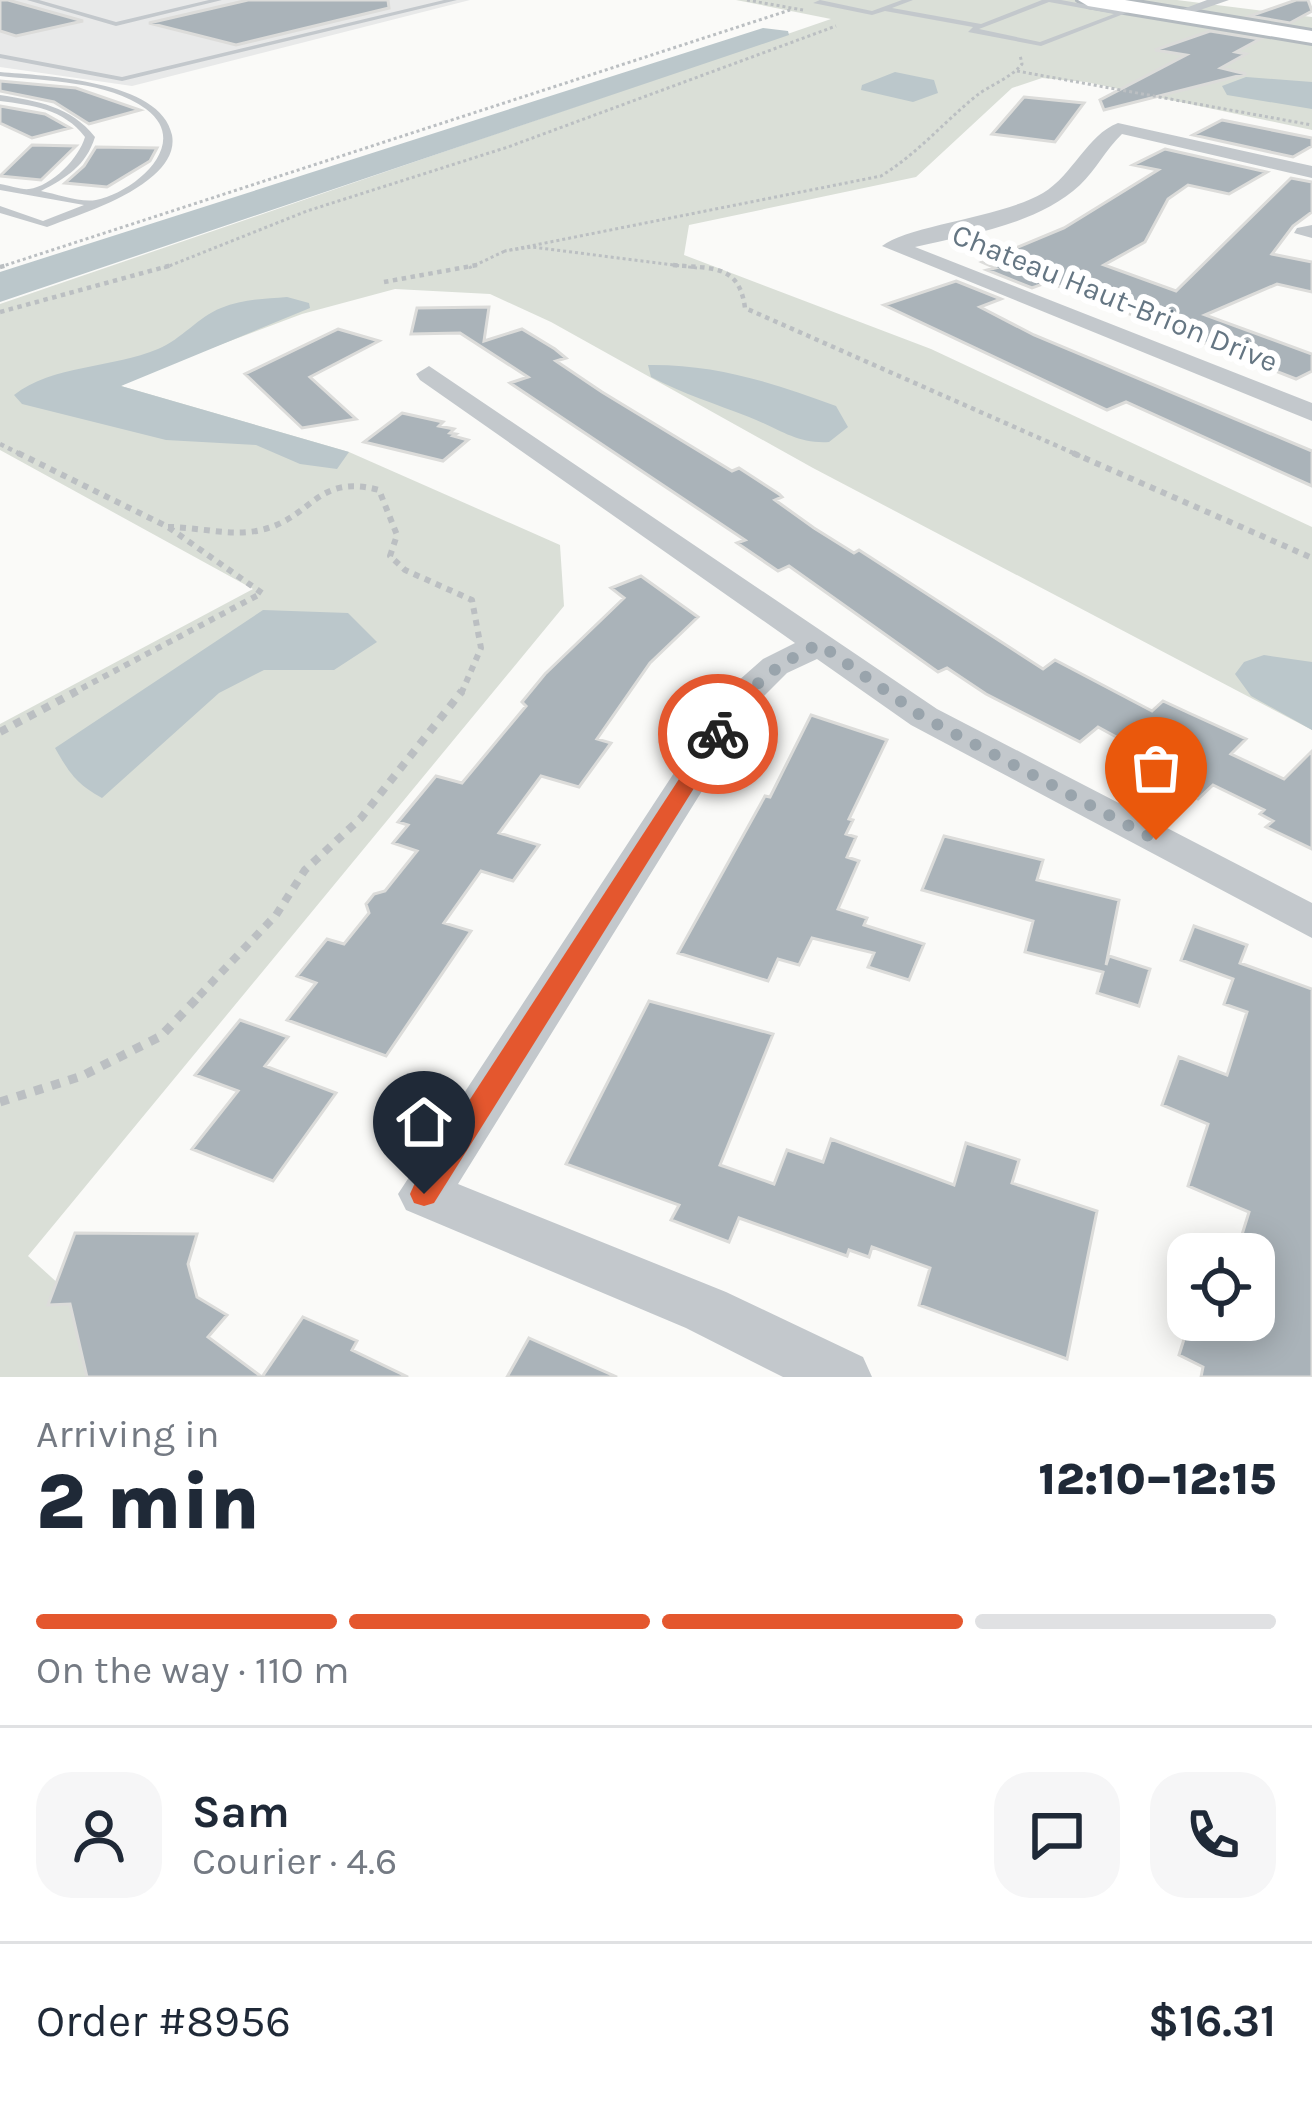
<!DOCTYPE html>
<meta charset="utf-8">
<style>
body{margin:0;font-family:Karla,sans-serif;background:#f6f6f7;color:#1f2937;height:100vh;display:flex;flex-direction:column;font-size:45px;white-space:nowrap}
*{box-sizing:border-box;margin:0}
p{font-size:39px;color:#747a83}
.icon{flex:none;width:66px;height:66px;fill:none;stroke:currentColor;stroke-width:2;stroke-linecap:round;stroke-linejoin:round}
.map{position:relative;height:1377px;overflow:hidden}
.sheet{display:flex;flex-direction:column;background:#fff;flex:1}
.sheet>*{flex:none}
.controls{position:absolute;left:1167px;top:1233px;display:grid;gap:24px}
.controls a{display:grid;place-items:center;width:108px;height:108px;border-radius:24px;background:#fff;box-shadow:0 6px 30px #0003;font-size:60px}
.pin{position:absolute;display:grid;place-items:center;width:102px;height:102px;color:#fff;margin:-123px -51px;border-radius:50% 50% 50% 0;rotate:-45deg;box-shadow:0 0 12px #0007}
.pin .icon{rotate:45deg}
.courier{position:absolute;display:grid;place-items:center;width:120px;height:120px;margin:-60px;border:9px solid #e4572e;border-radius:50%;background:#fff;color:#222;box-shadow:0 3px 15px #0007}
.headline em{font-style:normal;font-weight:800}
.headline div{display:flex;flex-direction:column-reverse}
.headline{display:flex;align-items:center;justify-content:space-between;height:204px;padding:0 36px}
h1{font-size:78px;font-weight:800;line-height:90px}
.bar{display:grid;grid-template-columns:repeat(4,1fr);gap:18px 12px;align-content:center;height:144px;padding:0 36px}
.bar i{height:15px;border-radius:9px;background:#e0e1e3}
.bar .current{background:#e4572e}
.bar p{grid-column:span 4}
.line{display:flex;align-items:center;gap:30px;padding:0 36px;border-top:3px solid #e0e1e3}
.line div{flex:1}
.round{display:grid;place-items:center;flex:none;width:126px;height:126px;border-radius:36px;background:#f6f6f7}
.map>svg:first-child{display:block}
.built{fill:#e8e9e9}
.green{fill:#dadfd7}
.water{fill:#bbc7cb}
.building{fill:#aab3b9;stroke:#dcdcda;stroke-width:3}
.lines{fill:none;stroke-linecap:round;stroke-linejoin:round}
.secondary-casing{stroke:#b3babf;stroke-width:6}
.path-far4{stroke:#bbbfc2;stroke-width:3;stroke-dasharray:3 3;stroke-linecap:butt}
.path-far3{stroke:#bbbfc2;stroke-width:4.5;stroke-dasharray:4.5 4.5;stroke-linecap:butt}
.path-far2{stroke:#bbbfc2;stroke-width:6;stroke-dasharray:6 6;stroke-linecap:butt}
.path-far1{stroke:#bbbfc2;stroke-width:8;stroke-dasharray:8 8;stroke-linecap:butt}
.path{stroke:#bbbfc2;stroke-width:9;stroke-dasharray:9 9;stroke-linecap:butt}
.lane{fill:#c3c8cc;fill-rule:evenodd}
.street{fill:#c3c8cc;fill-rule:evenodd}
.secondary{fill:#fff;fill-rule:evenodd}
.route{fill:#e4572e}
.done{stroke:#99a4ac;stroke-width:12;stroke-dasharray:0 21.6}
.labels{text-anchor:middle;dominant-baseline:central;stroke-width:12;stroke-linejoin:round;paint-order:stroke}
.far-street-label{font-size:30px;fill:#657683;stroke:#fff}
</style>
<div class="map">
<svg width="1312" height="1377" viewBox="0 0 1312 1377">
<rect width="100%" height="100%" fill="#fafaf8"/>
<path class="built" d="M 0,0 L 470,0 L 132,86 L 0,67 Z"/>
<path class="green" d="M 736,0 L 1177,0 L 1312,17 L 1312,130 L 1086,82 L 1042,78 L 1012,88 L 916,177 L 689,225 L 684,255 L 931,349 L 1312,527 L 1312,730 L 813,468 L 551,322 L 490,294 L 395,289 L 302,314 L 134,377 L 121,386 L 349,452 L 560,545 L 564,606 L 28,1256 L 161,1377 L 0,1377 L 0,724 L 253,589 L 0,450 L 0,304 L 831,19 Z"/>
<path class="water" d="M 763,28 L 788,31 L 789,35 L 0,302 L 0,272 Z
M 895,72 L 934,80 L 938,93 L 913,102 L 861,90 L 862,85 Z
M 1246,77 L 1312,82 L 1312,109 L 1227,95 L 1222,86 Z
M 287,297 L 309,303 L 310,308 L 121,386 L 349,452 L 337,469 L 300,464 L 256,445 L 166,440 L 22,404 L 14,395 C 52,365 113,368 158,349 C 182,339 198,317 221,308 C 243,299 264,299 287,297 Z
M 648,365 C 716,364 773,383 836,406 L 848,427 L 829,442 C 796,444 778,428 749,417 C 716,404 683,394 651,377 Z
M 263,610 L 348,613 L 377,642 L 334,670 L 264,670 L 219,693 L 102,798 C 75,783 69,772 55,748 Z
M 1264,655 L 1312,662 L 1312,730 L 1251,696 L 1235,674 L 1244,662 Z"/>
<path class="building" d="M 0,0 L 8,0 L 83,21 L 16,36 L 0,31 Z
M 248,0 L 388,0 L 389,8 L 236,45 L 149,23 Z
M 1296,0 L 1308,0 L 1312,11 L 1290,23 L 1250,16 Z
M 1210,31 L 1260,39 L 1236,52 L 1246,54 L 1221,68 L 1246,74 L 1104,110 L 1100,100 L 1186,55 L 1155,50 Z
M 0,81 L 76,88 L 140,110 L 89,124 L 54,102 L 0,91 Z
M 1024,97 L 1084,103 L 1055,142 L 992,134 Z
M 0,106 L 45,114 L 70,128 L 32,138 L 0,123 Z
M 1222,120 L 1312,138 L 1312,146 L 1293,157 L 1193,135 Z
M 32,145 L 76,146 L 41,180 L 0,176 Z
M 96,147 L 157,148 L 150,161 L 107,187 L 65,183 L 84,166 Z
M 1165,149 L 1267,172 L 1229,194 L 1188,185 L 1168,199 L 1145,242 L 1104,265 L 1176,291 L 1291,178 L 1312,182 L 1312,212 L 1293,226 L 1272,254 L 1312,262 L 1312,292 L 1277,284 L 1205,315 L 1312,354 L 1312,371 L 1296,379 L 1048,282 L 1032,288 L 987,270 L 995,268 L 982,262 L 1064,228 L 1158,170 L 1133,165 Z
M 956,281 L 1001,299 L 980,307 L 1034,335 L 1312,451 L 1312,486 L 1126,402 L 1107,410 L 884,305 Z
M 489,307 L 484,341 L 522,329 L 555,349 L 566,358 L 556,361 L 602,392 L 732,471 L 739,468 L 779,494 L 782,497 L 775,500 L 814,528 L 854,553 L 859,550 L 1043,669 L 1055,660 L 1152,711 L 1163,701 L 1189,713 L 1246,739 L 1231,754 L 1284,779 L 1312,751 L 1312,849 L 1266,827 L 1273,821 L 1260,814 L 1264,810 L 1213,785 L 1198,799 L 1162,781 L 1175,769 L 1098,727 L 1080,742 L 986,694 L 947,668 L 938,672 L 789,566 L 778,571 L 737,543 L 745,540 L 510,383 L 528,377 L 460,333 L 411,334 L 417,308 Z
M 338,329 L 379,341 L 310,377 L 356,419 L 302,428 L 245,374 Z
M 402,413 L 443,422 L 439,426 L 454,429 L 450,433 L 456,434 L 453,436 L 468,440 L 443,461 L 364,442 Z
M 641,576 L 698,617 L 650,663 L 597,739 L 611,743 L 579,787 L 541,776 L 499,833 L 539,845 L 513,881 L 481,871 L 444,923 L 471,931 L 386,1056 L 287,1020 L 316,983 L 297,976 L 327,939 L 344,944 L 369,913 L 366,904 L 374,894 L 385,891 L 417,851 L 393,843 L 408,825 L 398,822 L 436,776 L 462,783 L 526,706 L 522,702 L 545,674 L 624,598 L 611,588 Z
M 811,715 L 887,740 L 849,819 L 853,820 L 846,834 L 856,837 L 847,857 L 859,861 L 838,909 L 867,918 L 864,925 L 924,944 L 909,980 L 868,967 L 874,953 L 812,938 L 799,965 L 778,959 L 768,981 L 678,953 L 765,796 L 770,797 Z
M 944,836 L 1043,860 L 1037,880 L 1119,900 L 1106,965 L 1109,956 L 1150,969 L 1139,1006 L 1097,993 L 1103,972 L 1025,952 L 1033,921 L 922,890 Z
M 1194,926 L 1247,945 L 1240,963 L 1312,989 L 1312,1377 L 1201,1377 L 1203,1367 L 1179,1355 L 1190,1320 L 1254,1320 L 1254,1254 L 1236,1254 L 1249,1212 L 1188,1186 L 1208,1124 L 1162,1105 L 1179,1057 L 1227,1075 L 1247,1012 L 1224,1004 L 1233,979 L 1181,960 Z
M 649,1001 L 773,1034 L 720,1165 L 774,1184 L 787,1150 L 823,1162 L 831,1139 L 954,1185 L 966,1143 L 1019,1160 L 1012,1183 L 1097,1211 L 1067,1359 L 919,1305 L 930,1268 L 872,1247 L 869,1257 L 849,1250 L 847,1256 L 739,1218 L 729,1242 L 671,1220 L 679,1205 L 566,1164 Z
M 240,1020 L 288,1037 L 265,1066 L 336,1093 L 273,1181 L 192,1149 L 238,1091 L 195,1075 Z
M 75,1233 L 197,1234 L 188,1264 L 197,1297 L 227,1315 L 208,1337 L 262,1377 L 87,1377 L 70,1304 L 48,1305 Z
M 303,1317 L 357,1341 L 352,1350 L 408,1377 L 262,1377 Z
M 529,1338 L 617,1377 L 507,1377 Z"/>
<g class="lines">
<g class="secondary-casing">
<path id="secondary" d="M 1078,0 L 1125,0 L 1312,31 L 1312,43 L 1088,6 Z"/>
</g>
<path class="path-far4" d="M 747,0 L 803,10
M 1017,71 L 1312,125
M 0,267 L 790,10
M 164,268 L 307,211 L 508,147 L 836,26
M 469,268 L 505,251
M 697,268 L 532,247 L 505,251 L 881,176 C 917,154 943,123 976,96 C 990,85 1011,78 1022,64 L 1020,55"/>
<path class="path-far3" d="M 673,265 C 711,269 739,263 745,308 L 1080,456
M 0,267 L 8,265
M 384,282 L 477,265
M 0,312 L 172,265
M 0,444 L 24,456"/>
<path class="path-far2" d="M 18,453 L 168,527 L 262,593 L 71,694
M 1073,453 L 1312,558
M 168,527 C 199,527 231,537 261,530 C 313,518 316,473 379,490 L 397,535 L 390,556 L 405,570 L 472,600 L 481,648 L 461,694"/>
<path class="path-far1" d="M 0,732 L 77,691
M 199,996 L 276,915 L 305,870 L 361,818 L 462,691"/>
<path class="path" d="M 0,1102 L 82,1076 L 161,1036 L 202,993"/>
<path class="lane" d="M 27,0 L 39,0 L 116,22 L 209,0 L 222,0 L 116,26 Z
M 444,0 L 457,0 L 122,81 L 0,58 L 0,54 L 122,77 Z
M 820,0 L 872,11 L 902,0 L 913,0 L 892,8 L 981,24 L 1042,0 L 1061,0 L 1120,11 L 1135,6 L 1139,8 L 1041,46 L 968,32 L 973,27 L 885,11 L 872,15 L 813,3 ZM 1049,2 L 1114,14 L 1040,42 L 979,29 Z
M 0,72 C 45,76 161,80 172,135 C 175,151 166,164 154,175 C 124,201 83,213 47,227 L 0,213 L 0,206 L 43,221 L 84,205 L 0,190 L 0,184 C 8,185 22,190 29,189 C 52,186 79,158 85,137 C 64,109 32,105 0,101 L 0,95 C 37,101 71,106 95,137 C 86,166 66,178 41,191 C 57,194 81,203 96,200 C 133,193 193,144 146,109 C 108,81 46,81 0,76 Z"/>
<path class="street" d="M 1207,0 L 1229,0 L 1177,18 L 1170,14 Z
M 1118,123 L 1312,166 L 1312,178 L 1122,134 C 1106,149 1096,170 1080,185 C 1037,225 969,234 915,247 L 1312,403 L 1312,421 L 882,246 C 908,225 1000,218 1043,193 C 1073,175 1087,135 1118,123 Z
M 1312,225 L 1312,238 L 1294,233 L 1297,228 Z
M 429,366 L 937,709 L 1312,903 L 1312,938 L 911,725 L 817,659 L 787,673 L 756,704 L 458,1184 L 726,1292 L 863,1357 L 872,1377 L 783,1377 L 686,1328 L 406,1210 L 398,1194 L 729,689 L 763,659 L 795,643 L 420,380 L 416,374 Z"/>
<use href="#secondary" class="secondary"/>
</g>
<path class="route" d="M 718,728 L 728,734 L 434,1203 L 424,1206 L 414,1203 L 410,1194 L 414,1185 L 711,730 Z"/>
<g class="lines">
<path class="done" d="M 718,734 C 748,687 769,669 819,644 L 923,717 L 1156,840"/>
</g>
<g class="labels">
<g class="far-street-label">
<text transform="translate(1115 298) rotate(22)">Chateau Haut-Brion Drive</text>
</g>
</g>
</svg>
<div class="controls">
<a><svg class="icon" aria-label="locate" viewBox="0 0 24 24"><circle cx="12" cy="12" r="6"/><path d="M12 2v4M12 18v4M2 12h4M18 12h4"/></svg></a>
</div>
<div class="pin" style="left:1156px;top:840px;background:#ea580c"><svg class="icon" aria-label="bag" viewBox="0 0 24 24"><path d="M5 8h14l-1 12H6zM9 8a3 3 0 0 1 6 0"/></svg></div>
<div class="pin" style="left:424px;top:1194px;background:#1f2937"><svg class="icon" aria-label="home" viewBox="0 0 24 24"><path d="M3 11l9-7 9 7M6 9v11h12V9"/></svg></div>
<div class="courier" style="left:718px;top:734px"><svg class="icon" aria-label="bike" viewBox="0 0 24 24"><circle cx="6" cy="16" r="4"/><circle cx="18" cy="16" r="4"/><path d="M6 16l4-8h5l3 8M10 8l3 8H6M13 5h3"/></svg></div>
</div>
<section class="sheet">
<div class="headline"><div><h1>2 min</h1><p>Arriving in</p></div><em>12:10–12:15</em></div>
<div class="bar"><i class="current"></i><i class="current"></i><i class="current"></i><i></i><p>On the way · 110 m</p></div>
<div class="line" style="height:216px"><a class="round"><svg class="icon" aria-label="person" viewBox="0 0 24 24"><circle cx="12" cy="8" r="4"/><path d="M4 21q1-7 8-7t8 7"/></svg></a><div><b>Sam</b><p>Courier · 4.6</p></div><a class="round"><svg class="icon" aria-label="chat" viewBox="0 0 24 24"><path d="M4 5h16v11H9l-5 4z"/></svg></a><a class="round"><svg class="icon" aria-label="phone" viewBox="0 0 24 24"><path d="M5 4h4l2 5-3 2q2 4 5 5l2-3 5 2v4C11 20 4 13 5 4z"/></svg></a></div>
<div class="line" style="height:156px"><div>Order #8956</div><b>$16.31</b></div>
</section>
